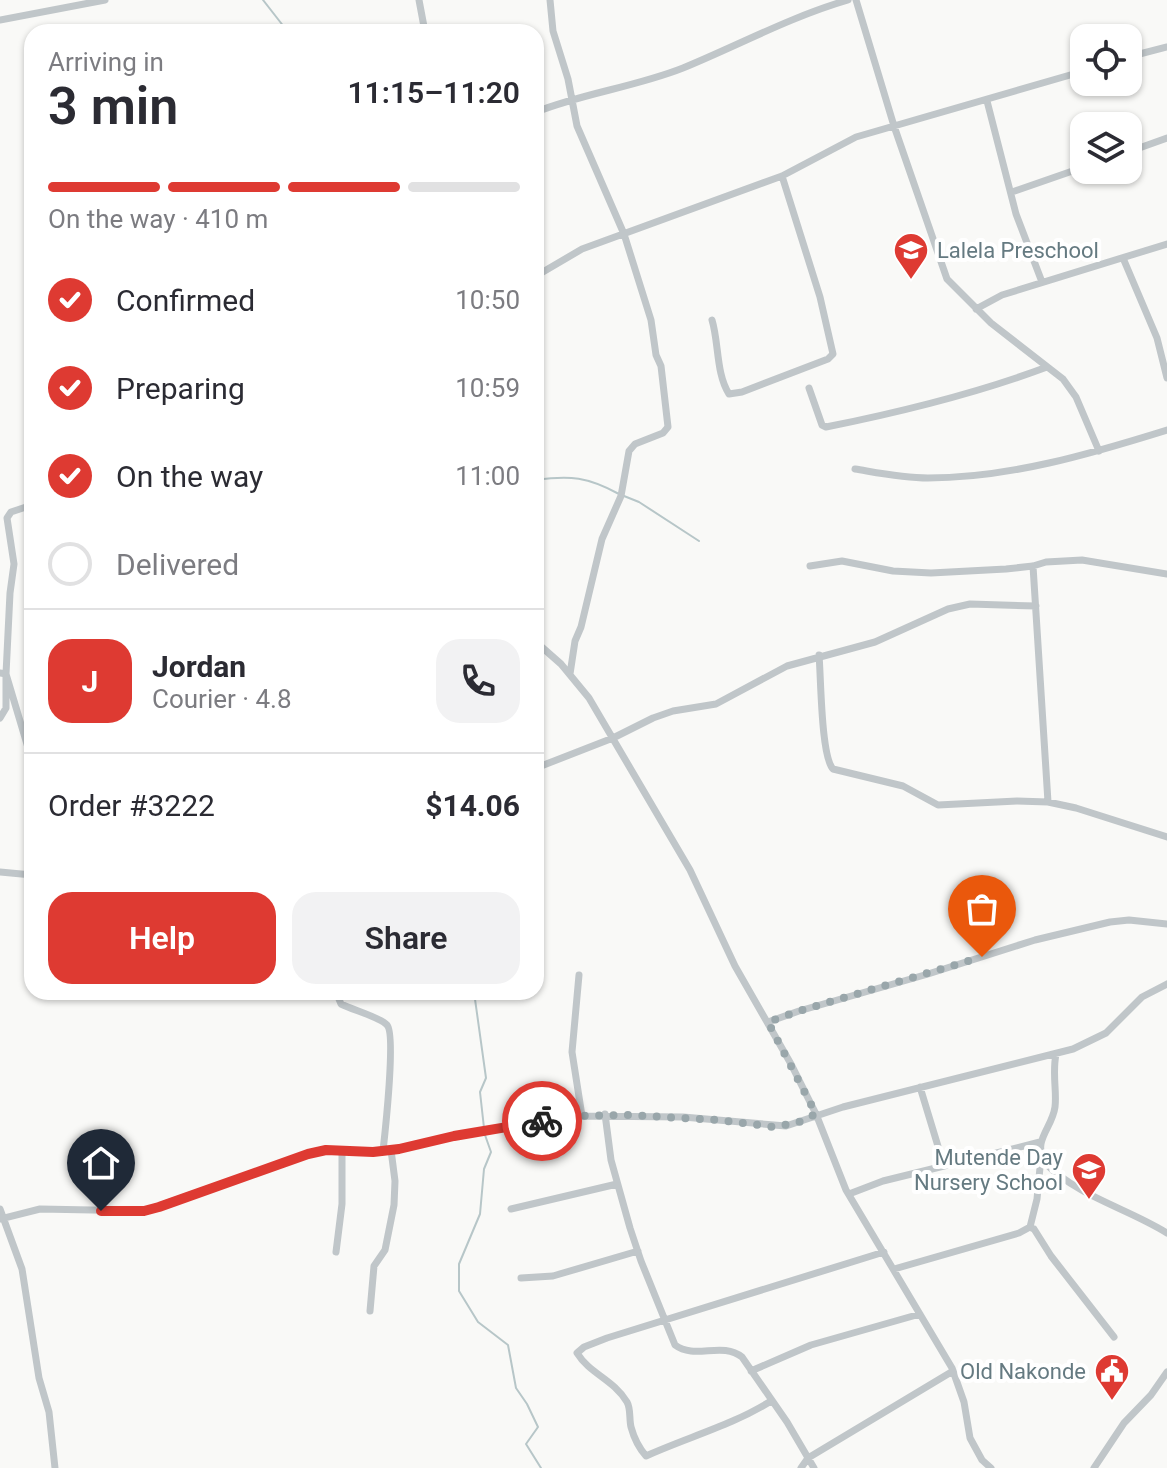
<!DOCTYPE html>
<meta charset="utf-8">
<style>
body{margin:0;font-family:Roboto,sans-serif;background:#f2f2f3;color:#2b2b33;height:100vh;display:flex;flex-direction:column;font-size:30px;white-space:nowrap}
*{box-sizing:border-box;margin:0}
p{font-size:26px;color:#7c7c81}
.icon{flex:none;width:44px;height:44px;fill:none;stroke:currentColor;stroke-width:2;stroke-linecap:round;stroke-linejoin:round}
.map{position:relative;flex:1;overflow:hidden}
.side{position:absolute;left:24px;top:24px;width:520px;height:976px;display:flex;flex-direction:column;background:#fff;border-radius:24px;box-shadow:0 2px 6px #0004}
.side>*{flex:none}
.controls{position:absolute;left:1070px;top:24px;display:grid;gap:16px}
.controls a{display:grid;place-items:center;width:72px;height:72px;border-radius:16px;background:#fff;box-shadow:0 2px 6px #0004;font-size:40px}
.pin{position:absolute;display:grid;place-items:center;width:68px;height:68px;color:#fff;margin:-82px -34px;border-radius:50% 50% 50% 0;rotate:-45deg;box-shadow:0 0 8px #0007}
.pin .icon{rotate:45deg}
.courier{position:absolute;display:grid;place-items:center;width:80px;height:80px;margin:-40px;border:6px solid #de3a32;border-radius:50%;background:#fff;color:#222;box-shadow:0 2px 10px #0007}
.summary em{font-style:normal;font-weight:600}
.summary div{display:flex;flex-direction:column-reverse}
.summary{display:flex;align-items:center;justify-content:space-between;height:136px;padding:0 24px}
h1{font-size:52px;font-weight:600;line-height:60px}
.bar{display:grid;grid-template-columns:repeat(4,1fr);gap:12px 8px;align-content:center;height:96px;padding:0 24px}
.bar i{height:10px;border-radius:6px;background:#e1e1e2}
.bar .on{background:#de3a32}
.bar p{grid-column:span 4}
.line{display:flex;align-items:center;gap:20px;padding:0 24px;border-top:2px solid #e1e1e2}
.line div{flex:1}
.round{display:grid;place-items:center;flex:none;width:84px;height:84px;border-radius:24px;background:#f2f2f3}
ol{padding:0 24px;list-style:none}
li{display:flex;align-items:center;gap:24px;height:88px}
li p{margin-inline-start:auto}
li .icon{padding:8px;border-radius:50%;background:#de3a32;color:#fff;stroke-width:4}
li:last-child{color:#7c7c81}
li i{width:44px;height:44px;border:4px solid #e1e1e2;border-radius:50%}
.primary-button{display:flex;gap:16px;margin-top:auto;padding:16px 24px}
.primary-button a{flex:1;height:92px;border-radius:24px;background:#de3a32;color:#fff;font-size:32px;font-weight:600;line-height:92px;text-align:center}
.primary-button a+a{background:#f2f2f3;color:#2b2b33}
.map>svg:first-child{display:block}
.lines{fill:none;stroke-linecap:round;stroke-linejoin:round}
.stream{stroke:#b7c6c8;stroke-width:2}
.street{stroke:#c0c6c9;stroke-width:7}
.done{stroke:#99a6aa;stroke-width:8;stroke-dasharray:0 14.4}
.route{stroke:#de3a32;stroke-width:10}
.labels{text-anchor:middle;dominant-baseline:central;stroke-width:8;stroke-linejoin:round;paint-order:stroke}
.poi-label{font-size:22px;fill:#657a81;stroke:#fff;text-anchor:end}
</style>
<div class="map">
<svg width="1167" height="1468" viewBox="0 0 1167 1468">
<rect width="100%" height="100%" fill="#f9f9f7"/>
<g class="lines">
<path class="stream" d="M 263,0 L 288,32
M 536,480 C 570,475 588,477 619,494
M 624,496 L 639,502 L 699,541
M 474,992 L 486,1078 L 480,1092 L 484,1128
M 485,1135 L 491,1152 L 484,1169 L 480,1214 L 459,1264 L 459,1291 L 478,1322 L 508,1345 L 516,1388 L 527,1404 L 538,1427 L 526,1444 L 541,1468"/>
<path class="street" d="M 419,0 L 425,32
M 550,0 L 553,31 L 568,79 L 577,126 L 624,234 L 651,320 L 656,355 L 661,366 L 668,427 L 663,433 L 635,444 L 629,451 L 621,496 L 602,539 L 581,627 L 575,641 L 570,674
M 856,0 L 894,126 L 947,279 L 991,323 L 1063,379 L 1076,397 L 1099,451
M 0,20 L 105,0
M 1128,57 L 1167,47
M 987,101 L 1016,214 L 1042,282
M 536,112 C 584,93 635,87 683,68 C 739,45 790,17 848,0
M 1128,152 L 1167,138
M 1012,192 L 1084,167
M 1123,258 L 1157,338 L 1167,378
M 536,276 L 582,249 L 782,176 L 856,137 L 1084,71
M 976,309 L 1002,295 L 1167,244
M 712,320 C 719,343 716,374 729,394 L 742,392 L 828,359 L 833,354 L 820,297 L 782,176
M 809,388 L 822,425 L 826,427 C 901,412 975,394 1047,367
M 855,469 C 879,473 903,478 928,478 C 1009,478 1090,454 1167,430
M 32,505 L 11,512 L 7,518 L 14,564 L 10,593 L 6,674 L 32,761
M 810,566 L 842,561 L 893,571 L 931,573 L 1006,569 L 1033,566 L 1046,562 L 1082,560 L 1167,574
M 1033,566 L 1048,802
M 536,642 L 561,664 L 589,698 L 690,870 L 735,966 L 791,1064 L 816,1114 L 846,1190 L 952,1368 L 964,1402 L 970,1438 L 982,1460 L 991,1468
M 819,655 C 821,678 821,756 833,769 L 903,786 L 938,805 L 1017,801 L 1048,802 L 1076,808 L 1167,837
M 0,673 L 6,674 L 6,708 L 0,718
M 536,768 L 613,738 L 653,718 L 673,711 L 716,704 L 787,666 L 875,642 L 948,609 L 970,604 L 1036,606
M 0,872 L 32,875
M 579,975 L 572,1052 L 582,1116
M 336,992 L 341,1004 C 353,1010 380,1017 387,1025 C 396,1034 385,1133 383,1151
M 768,1022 L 799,1011 L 928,974 L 1035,940 L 1110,922 L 1129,920 L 1167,924
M 1056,1054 C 1052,1074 1057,1091 1055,1107 C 1052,1129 1032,1140 1045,1163 C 1079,1197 1127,1208 1167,1233
M 920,1087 L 944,1166 L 1040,1142
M 605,1114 L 611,1160 L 630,1228 L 641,1261 L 675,1345 C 695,1360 722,1341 742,1357 L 787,1422 L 814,1468
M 849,1194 L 883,1181 L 944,1166
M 0,1209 L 22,1269 L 39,1378 L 49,1412 L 55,1468
M 511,1209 L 617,1184
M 0,1219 L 40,1209 L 144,1211 L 308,1154 L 326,1150 L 373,1152 L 399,1149 L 454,1136 L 582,1116 L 683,1117 L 786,1126 L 843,1107 L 1073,1049 L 1106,1033 L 1142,997 L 1167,984
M 1030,1227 L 1034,1229 L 1051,1256 L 1114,1337
M 336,1252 L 342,1204 L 342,1151
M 894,1269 L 1019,1233 L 1030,1227 L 1037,1199 L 1041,1157
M 521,1278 L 553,1276 L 638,1251
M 370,1311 L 374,1266 L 385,1250 L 394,1205 L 395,1181 L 391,1150
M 751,1371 L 811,1345 L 920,1314
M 771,1401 C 733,1425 688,1437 646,1456 C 639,1448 634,1438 631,1427 C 629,1419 631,1409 627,1402 C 613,1379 590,1374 577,1353 L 584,1347 L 607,1338 L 884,1252
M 801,1468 L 808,1458 L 953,1371
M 1094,1468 L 1124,1423 L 1151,1395 L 1167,1372"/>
</g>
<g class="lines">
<path class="done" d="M 542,1121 L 569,1116 L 627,1115 L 719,1120 L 774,1127 L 799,1122 L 816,1114 L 768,1022 L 799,1011 L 982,957"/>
<path class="route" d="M 101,1211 L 144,1211 L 159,1207 L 308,1154 L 326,1150 L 373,1152 L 399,1149 L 454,1136 L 542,1121"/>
</g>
<defs>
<g id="school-pin" transform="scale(1.8)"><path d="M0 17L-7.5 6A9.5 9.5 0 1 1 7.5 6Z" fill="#de3a32" stroke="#fff"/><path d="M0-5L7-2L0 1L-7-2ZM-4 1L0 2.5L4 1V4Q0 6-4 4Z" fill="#fff"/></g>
<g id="civic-pin" transform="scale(1.8)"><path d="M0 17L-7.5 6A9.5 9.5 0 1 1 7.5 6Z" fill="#de3a32" stroke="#fff"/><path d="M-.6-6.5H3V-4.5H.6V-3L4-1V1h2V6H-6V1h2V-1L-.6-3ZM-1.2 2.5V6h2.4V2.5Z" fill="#fff"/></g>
</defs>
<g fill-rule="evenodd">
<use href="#school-pin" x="911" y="250"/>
<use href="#school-pin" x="1089" y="1170"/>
<use href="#civic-pin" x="1112" y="1371"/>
</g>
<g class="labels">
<g class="poi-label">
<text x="937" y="250" text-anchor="start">Lalela Preschool</text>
<text x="1063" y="1157">Mutende Day<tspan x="1063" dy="25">Nursery School</tspan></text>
<text x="1086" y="1371">Old Nakonde</text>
</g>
</g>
</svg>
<div class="controls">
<a><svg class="icon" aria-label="locate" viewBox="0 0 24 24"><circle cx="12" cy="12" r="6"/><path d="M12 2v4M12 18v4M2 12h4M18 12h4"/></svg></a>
<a><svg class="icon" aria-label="layers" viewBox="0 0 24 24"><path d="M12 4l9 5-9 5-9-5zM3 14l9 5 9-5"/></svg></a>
</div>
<div class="pin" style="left:982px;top:957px;background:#ea580c"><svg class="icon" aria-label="bag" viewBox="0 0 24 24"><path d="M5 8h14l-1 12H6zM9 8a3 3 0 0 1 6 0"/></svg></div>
<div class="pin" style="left:101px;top:1211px;background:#1f2937"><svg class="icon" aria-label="home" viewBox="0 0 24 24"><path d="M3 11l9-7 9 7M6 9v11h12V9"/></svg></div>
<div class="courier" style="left:542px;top:1121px"><svg class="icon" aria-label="bike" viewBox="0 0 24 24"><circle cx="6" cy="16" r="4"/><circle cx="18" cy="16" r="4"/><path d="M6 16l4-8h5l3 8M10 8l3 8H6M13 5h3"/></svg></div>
<section class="side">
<div class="summary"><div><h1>3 min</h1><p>Arriving in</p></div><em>11:15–11:20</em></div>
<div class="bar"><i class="on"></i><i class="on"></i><i class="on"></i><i></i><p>On the way · 410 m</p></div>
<ol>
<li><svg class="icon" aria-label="check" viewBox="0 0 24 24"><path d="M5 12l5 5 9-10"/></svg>Confirmed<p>10:50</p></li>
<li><svg class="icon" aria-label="check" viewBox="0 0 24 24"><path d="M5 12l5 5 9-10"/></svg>Preparing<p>10:59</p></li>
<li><svg class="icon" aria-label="check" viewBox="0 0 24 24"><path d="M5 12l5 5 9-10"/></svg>On the way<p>11:00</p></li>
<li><i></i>Delivered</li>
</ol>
<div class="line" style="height:144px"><b class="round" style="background:#de3a32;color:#fff">J</b><div><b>Jordan</b><p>Courier · 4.8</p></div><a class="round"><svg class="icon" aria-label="phone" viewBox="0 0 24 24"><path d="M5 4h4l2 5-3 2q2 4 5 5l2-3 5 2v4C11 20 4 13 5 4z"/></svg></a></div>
<div class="line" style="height:104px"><div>Order #3222</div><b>$14.06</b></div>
<div class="primary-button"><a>Help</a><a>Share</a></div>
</section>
</div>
